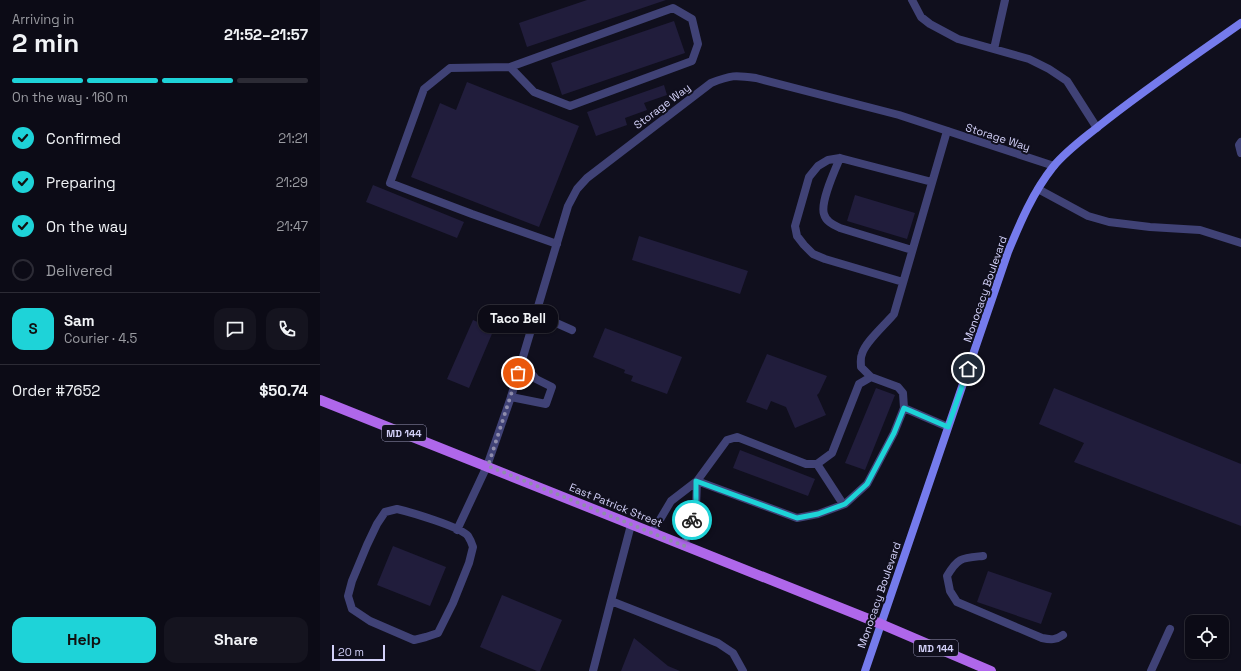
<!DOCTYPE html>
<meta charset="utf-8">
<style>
body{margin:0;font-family:"Space Grotesk",sans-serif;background:#15141f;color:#f1f3f6;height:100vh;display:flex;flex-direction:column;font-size:15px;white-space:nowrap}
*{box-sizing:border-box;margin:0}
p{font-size:13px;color:#9a9ba1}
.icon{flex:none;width:22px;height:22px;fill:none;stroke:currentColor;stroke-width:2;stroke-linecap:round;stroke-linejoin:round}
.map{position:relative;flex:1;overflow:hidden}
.panel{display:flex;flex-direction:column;background:#0c0b16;width:320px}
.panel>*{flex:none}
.tools{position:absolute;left:865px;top:615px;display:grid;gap:8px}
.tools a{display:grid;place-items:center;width:44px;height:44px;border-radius:8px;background:#0c0b16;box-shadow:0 1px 3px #0004,0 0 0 1px #2c2b35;font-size:20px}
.scale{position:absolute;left:12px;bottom:10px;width:53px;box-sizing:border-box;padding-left:4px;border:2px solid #d3d1f9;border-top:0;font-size:11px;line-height:14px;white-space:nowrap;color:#d3d1f9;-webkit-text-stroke:3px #100f1d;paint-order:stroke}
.pin{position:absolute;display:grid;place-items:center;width:34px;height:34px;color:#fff;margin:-17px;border:2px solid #fff;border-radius:50%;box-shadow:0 1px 4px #0007}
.courier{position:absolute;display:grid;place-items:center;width:40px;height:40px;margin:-20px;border:3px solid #1ed3d8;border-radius:50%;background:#fff;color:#222;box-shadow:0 1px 5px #0007}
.bubble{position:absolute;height:28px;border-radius:12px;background:#0c0b16;box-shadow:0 1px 3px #0004,0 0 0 1px #2c2b35;font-size:13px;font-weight:800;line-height:28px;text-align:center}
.head em{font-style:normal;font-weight:800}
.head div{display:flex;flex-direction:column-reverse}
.head{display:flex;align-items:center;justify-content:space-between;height:68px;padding:0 12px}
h1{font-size:26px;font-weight:800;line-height:30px}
.bar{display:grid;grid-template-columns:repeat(4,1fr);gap:6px 4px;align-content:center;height:48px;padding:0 12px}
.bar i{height:5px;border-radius:3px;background:#2c2b35}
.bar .on{background:#1ed3d8}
.bar p{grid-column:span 4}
.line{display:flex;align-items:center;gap:10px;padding:0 12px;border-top:1px solid #2c2b35}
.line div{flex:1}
.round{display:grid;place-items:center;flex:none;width:42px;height:42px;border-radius:12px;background:#15141f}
ol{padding:0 12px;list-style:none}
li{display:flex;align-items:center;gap:12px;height:44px}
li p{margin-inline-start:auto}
li .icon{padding:4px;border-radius:50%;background:#1ed3d8;color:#111;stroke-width:4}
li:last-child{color:#9a9ba1}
li i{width:22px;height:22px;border:2px solid #2c2b35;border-radius:50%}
.cta{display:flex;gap:8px;margin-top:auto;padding:8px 12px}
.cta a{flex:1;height:46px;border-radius:12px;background:#1ed3d8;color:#111;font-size:16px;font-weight:800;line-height:46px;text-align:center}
.cta a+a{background:#15141f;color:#f1f3f6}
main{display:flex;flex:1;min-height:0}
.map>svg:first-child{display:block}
.building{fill:#211d3c}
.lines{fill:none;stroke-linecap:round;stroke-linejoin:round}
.service{stroke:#404276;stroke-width:8}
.minor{stroke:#404276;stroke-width:8}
.secondary{stroke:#757bec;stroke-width:8}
.primary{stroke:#af67ea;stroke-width:10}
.done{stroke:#8f8dac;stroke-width:4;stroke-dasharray:0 7.2}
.route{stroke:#1ed3d8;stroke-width:5}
.labels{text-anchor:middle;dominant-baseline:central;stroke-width:4;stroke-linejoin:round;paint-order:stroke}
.shield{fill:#100f1d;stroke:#9897b7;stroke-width:1}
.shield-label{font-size:10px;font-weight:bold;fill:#d3d1f9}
.street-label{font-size:11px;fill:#d3d1f9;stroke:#100f1d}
</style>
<main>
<section class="panel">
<div class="head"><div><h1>2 min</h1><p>Arriving in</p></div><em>21:52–21:57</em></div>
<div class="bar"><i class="on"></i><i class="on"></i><i class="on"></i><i></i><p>On the way · 160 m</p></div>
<ol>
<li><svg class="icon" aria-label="check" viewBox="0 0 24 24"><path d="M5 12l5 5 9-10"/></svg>Confirmed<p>21:21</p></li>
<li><svg class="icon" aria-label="check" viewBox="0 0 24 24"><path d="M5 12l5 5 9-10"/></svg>Preparing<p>21:29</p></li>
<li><svg class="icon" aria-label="check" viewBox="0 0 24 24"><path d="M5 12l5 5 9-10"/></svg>On the way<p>21:47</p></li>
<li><i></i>Delivered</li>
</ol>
<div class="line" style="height:72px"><b class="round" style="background:#1ed3d8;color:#111">S</b><div><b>Sam</b><p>Courier · 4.5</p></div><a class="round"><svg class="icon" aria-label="chat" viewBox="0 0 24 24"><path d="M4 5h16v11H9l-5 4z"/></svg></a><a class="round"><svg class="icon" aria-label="phone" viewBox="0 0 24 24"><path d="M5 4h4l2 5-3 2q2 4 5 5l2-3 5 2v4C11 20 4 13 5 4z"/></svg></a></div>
<div class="line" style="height:52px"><div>Order #7652</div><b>$50.74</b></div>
<div class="cta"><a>Help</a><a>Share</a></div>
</section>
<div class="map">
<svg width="921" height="671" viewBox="0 0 921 671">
<rect width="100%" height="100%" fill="#100f1d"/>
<path class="building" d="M 267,0 L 346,0 L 207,47 L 199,23 Z
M 354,21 L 365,53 L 242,95 L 231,63 Z
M 147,82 L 259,126 L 219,227 L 91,177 L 120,103 L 136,110 Z
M 344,85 L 347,95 L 324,103 L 327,110 L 305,118 L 307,125 L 276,136 L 267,112 Z
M 53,185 L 144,222 L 137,238 L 46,202 Z
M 535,195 L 595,213 L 587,239 L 527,221 Z
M 319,236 L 428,271 L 420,294 L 312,260 Z
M 153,320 L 174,329 L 149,388 L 127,379 Z
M 285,328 L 362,357 L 347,394 L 311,381 L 313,376 L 304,373 L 305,370 L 273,357 Z
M 447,354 L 507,376 L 499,393 L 497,395 L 506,415 L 475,428 L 466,407 L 451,401 L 447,410 L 426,402 Z
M 556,388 L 575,395 L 545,470 L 525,463 Z
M 734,388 L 921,464 L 921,526 L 754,462 L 764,443 L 719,424 Z
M 420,450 L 495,479 L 488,496 L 413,468 Z
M 73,546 L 126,567 L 110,606 L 57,585 Z
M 668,571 L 732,593 L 721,624 L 657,602 Z
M 182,595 L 242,620 L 220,671 L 217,671 L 160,647 Z
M 314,638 L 348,666 L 360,671 L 301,671 Z"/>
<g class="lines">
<path class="service" d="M 592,0 L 601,17 L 610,24 L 638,39 L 709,59 L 729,69 L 747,81 L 777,128
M 674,49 L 685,0
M 190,67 L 353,8 L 372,19 L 378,44 L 372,61 L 250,106 L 214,92 L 190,67 L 130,68 L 104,89 L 70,183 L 152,214 L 237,244
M 627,131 L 574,314 C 565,325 545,342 542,354 C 540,358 541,363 541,367 L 551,377 L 578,387 L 583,393 L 584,408 L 628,427
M 921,142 L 919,145 L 921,153
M 520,158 C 515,170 500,202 504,214 C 506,222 514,225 520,228 L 592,250
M 718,189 L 768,216 L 789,222 L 830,227 L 880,230 L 921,243
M 583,282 L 505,259 L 493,254 L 484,245 L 477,236 L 475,226 L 489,177 L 498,166 L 508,160 L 520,158 L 612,182
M 216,314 L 252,330
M 191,397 L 226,404 L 232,387 L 216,379 L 202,362
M 497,464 L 523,504
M 377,481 L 477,518 L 498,514 L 525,504 L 547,484 L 574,433 L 584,408
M 77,509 C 90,512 141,527 148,536 C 150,539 152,544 153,547 L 149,563 L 133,603 L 118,633 L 106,637 L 94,640 L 50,621 L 32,609 L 28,596 L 32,581 L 47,545 L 57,524 L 65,512 Z
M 311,525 L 291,601 L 398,643 L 413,653 L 423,671
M 137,530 L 167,466
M 332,533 L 351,501 L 377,481 L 407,440 L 417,437 L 486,464 L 497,464 L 512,453 L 539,384 L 551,377
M 364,546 L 376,507 L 377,481
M 663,556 C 642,558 638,557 627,576 L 630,591 L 637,602 L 722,638 C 731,640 736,640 743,635
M 273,671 L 291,601
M 831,671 L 850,629"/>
<path class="minor" d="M 167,466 L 191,397 L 248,206 L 257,189 L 267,178 L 391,83 C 411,75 415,75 436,78 L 579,115 L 734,166"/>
<path class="secondary" d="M 545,671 L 688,252 C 700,223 713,192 733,167 C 746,151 763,139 779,126 C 824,90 873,57 921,23"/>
<path class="primary" d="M 0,400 L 561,624 L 671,671"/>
</g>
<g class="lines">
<path class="done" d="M 198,373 L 168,466 L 364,546 L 372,520"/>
<path class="route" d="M 372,520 L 376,508 L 376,481 L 477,518 L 498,514 L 525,504 L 547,484 L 574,433 L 584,408 L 628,427 L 648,369"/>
</g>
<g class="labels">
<g class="shield">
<rect x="62" y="425" width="44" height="16" rx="3"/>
<rect x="594" y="640" width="44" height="16" rx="3"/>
</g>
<g class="shield-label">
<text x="84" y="433">MD 144</text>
<text x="616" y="648">MD 144</text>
</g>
<g class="street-label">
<text transform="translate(342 106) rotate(-37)">Storage Way</text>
<text transform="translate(678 137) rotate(18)">Storage Way</text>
<text transform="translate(665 289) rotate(-71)">Monocacy Boulevard</text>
<text transform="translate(296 505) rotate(22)">East Patrick Street</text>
<text transform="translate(559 595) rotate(-71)">Monocacy Boulevard</text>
</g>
</g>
</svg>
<div class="tools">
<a><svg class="icon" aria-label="locate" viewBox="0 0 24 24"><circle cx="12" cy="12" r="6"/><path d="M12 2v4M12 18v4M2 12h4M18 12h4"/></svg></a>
</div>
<div class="scale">20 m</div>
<div class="pin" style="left:198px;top:373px;background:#ea580c"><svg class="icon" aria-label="bag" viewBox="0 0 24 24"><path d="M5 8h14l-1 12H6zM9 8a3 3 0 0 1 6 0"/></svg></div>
<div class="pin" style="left:648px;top:369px;background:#1f2937"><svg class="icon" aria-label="home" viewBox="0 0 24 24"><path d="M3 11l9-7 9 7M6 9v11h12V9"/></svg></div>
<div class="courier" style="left:372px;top:520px"><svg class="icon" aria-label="bike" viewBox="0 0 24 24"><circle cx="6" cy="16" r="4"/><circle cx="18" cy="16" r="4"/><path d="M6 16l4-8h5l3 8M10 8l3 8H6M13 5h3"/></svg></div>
<div class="bubble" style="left:158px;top:305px;width:80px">Taco Bell</div>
</div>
</main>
